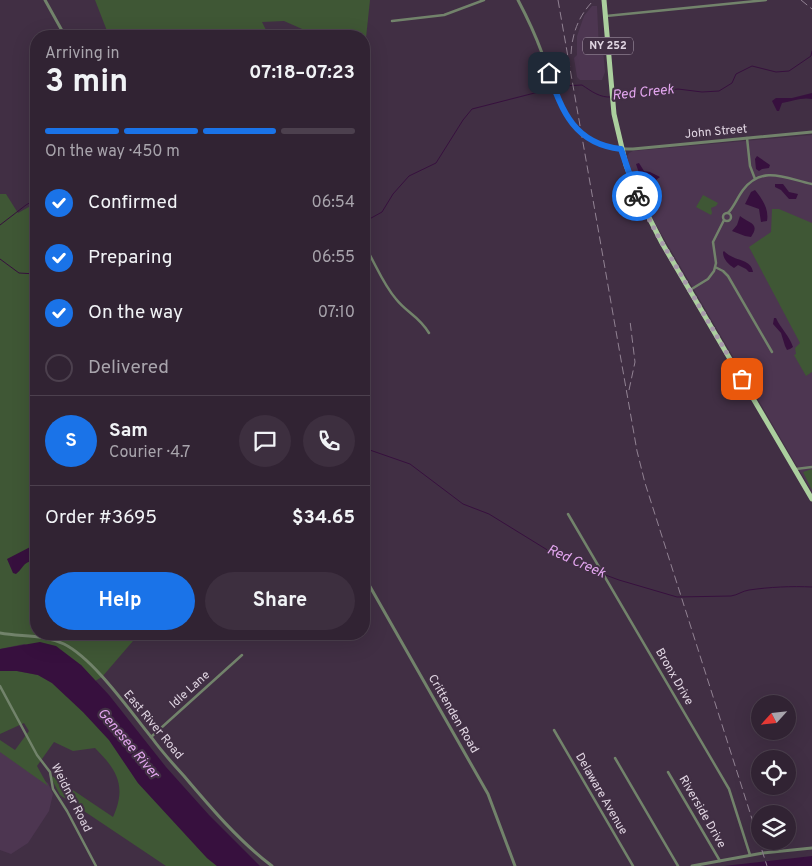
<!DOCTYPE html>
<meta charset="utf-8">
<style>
body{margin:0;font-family:Overpass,sans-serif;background:#3d2f3f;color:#f1f3f6;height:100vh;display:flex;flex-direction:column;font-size:19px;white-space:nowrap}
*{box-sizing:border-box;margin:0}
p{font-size:16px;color:#a8a4ac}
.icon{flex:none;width:28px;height:28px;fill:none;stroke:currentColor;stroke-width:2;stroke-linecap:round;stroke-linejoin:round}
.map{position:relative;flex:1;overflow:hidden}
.panel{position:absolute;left:30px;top:30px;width:340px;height:610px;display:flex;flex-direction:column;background:#312333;border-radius:20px;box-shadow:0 5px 20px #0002,0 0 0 1px #4c404e}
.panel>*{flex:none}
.needle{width:32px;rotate:243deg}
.tools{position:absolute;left:751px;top:695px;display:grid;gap:10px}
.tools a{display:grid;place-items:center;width:45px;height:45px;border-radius:50%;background:#312333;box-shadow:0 5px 20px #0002,0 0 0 1px #4c404e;font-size:25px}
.pin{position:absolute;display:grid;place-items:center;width:42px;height:42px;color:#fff;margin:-21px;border-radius:10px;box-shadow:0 2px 8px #0006}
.courier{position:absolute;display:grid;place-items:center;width:50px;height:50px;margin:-25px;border:4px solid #1a73e8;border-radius:50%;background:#fff;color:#222;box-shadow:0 1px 6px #0007}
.headline em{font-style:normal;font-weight:700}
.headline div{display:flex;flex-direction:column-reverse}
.headline{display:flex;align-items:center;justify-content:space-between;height:85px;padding:0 15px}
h1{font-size:32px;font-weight:700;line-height:38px}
.bar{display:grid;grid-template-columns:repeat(4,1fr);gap:8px 5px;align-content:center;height:60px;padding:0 15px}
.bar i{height:6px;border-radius:4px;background:#4c404e}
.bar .on{background:#1a73e8}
.bar p{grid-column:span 4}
.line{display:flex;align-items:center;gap:12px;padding:0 15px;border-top:1px solid #4c404e}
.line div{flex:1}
.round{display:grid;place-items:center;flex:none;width:52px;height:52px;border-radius:26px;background:#3d2f3f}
ol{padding:0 15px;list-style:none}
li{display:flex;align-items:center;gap:15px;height:55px}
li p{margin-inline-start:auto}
li .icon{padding:5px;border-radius:50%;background:#1a73e8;color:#fff;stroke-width:4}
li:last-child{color:#a8a4ac}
li i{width:28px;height:28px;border:2px solid #4c404e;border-radius:50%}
.button{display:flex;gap:10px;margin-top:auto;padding:10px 15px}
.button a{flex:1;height:58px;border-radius:30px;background:#1a73e8;color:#fff;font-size:20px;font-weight:700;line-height:58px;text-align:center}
.button a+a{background:#3d2f3f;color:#f1f3f6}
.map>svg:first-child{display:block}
.built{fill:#4d3651}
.green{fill:#3f5735}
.water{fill:#37103e}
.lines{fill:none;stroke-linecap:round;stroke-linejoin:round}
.stream{stroke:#37103e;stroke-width:1}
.minor{stroke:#72836b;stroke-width:2.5}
.tertiary{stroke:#72836b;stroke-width:3}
.primary{stroke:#abcf9e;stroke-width:5}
.rail{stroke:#918293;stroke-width:1;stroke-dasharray:8 4;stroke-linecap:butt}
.done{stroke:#a89bab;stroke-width:5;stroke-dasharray:0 9}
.route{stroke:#1a73e8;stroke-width:6}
.labels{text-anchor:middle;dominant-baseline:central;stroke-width:4.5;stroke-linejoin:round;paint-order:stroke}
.shield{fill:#412f44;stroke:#b0a3b3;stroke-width:1}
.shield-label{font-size:11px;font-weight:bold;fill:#e0d5e2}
.street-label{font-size:12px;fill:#e0d5e2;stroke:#412f44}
.water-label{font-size:14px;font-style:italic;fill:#e3a6ef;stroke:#412f44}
</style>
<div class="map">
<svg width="812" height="866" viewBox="0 0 812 866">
<rect width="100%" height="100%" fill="#412f44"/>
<path class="built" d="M 592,6 L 597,6 L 599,49 L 603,49 L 605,72 L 602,80 L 580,80 L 577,77 L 574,58 L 577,55 L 577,36 L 584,16 Z
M 812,135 L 812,492 L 652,218 L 637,186 L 627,157 L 629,153 L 633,151 Z
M 0,751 L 48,783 L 53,794 L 49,811 L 28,843 L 11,854 L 0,850 Z"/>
<path class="green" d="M 95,0 L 370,0 L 364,57 L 364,36 L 318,36 L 284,21 L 262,22 L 269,36 L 109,36 Z
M 0,194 L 6,194 L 18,213 L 36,203 L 36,634 L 139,634 L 102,677 L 95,681 L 81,665 L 24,644 L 0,649 Z
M 703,195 L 718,203 L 716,206 L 711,208 L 712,213 L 711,215 L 696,207 Z
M 772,209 L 779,209 L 812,223 L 812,372 L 806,376 L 794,355 L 796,354 L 795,348 L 800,343 L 749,247 L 771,232 Z
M 812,469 L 812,490 L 803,472 Z
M 0,671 L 17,671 L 38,675 L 52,683 L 83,712 L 109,740 L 138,783 L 207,858 L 217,866 L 166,866 L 60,795 L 49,774 L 113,817 C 127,786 117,770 95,748 L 73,751 L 54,742 L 37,766 L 48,786 L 0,752 L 0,740 L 15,750 L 29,731 L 24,723 L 0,734 Z"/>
<path class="water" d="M 812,93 L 812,99 C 802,97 792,101 782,103 L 779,111 L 777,111 L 772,101 L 776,98 L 792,98 Z
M 757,156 L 770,165 L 769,168 L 762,169 L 759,171 L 756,169 L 755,159 Z
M 639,163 L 644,171 L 650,172 L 660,177 L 656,180 L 652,177 L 640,176 L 636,164 Z
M 775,184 L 783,184 L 789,192 L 798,194 L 796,199 L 789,199 L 781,190 L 775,187 Z
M 755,190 C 763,200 769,209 767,221 L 761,222 L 759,209 L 745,204 L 751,192 Z
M 740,216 C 748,223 761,223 751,237 L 745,236 L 732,231 L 737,225 Z
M 724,251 C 734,262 751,258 753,272 L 749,272 L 746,269 L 738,265 L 734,268 C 728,264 723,259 723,252 Z
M 774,318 L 776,318 C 781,329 789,335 793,347 L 790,349 L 787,350 L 785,346 L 781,333 L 773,324 Z
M 36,544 L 36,565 L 32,561 C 23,562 22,570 16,574 L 13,573 L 7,559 Z
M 40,642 L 56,646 L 81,665 L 109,695 L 166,767 L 209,815 L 260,866 L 217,866 L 207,858 L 138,783 L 109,740 L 83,712 L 52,683 L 38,675 L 17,671 L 0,671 L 0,649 Z
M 812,856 L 812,866 L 724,866 Z"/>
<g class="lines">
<path class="stream" d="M 615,96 L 678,89 L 702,92 L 719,91 L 732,83 L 736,74 L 752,66 L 776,72 L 789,71 L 811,56 L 812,51
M 364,222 L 382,212 L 393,194 L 409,176 L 436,163 L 463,120 L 472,109 L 562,86 L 582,85 C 591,91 600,98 611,97
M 0,225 L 26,205 L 36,199
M 0,259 L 19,273 L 36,274
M 364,448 L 410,464 L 463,504 L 489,514 L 562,559 L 619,580 L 677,597 L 731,596 C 738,595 742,591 749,590 C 770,587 791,586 812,587"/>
<path class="minor" d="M 606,16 L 766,0
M 392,21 L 444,15 L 484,0
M 747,138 L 750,166 L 755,179
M 728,213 C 734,207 737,198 743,190 C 763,164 787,179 812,184
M723 217a4 4 0 1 1 8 0a4 4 0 1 1-8 0Z
M 364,245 C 375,262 382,283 396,299 C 407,313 419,316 429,333
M 715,267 L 723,271 L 728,276 L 772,352
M 690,290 L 708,279 L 714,271 L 716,263 L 713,242 L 724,220
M 796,469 L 812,467
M 568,514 L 729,789 L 750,855
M 0,686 L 37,755 L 50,772 L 53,789 L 67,811 L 96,866
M 554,730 L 633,866
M 151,737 L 242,655
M 615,758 L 678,866
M 668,772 L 720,861"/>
<path class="tertiary" d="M 45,0 L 65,36
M 518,0 C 527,17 535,34 542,53 C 559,102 568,152 633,149 L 812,132
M 364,576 L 488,794 L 515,866
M 0,633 C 21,637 43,634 64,644 C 94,659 130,711 152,738 C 162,752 173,764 184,776 C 211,808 239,841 272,866
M 692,866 L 763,853 L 812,848"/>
<path class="primary" d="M 604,0 L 614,114 L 626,165 L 638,196 L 662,243 L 812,499"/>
<path class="rail" d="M 558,0 L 637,451 L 645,483 L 767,866
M 801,0 L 812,9
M 571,54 C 572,33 579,15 594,0
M 629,390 L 635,362 L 630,321"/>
</g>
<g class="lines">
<path class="done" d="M 637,196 L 657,234 L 742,379"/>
<path class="route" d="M 549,73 C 562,112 575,144 621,149 L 637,196"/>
</g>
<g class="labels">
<rect class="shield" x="583" y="37.5" width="50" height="17" rx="4"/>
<g class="shield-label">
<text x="608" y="46">NY 252</text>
</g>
<g class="street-label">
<text transform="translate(716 132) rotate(-5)">John Street</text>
<text transform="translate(674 677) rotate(60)">Bronx Drive</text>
<text transform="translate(190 690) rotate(-42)">Idle Lane</text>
<text transform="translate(453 714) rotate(60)">Crittenden Road</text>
<text transform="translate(153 725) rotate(50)">East River Road</text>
<text transform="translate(601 794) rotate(60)">Delaware Avenue</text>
<text transform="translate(71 798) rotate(63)">Weidner Road</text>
<text transform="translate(702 812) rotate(60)">Riverside Drive</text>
</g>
<g class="water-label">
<text transform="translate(643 93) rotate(-6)">Red Creek</text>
<text transform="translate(576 562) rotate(24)">Red Creek</text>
<text transform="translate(128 744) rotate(50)">Genesee River</text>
</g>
</g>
</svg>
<div class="tools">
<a><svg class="needle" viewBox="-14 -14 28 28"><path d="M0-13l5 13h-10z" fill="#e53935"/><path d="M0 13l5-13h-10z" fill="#a8a4ac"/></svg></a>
<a><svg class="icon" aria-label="locate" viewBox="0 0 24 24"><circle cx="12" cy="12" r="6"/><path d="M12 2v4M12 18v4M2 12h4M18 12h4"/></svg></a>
<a><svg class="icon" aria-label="layers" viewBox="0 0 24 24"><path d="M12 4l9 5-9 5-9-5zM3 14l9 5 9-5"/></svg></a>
</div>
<div class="pin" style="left:742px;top:379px;background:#ea580c"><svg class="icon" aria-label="bag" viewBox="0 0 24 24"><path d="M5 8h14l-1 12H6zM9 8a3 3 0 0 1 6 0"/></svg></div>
<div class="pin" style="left:549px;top:73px;background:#1f2937"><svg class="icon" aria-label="home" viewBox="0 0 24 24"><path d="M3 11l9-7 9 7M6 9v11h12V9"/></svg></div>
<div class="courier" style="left:637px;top:196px"><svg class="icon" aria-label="bike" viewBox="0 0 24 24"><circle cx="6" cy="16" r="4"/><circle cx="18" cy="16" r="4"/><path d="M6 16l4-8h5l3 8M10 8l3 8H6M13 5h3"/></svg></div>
<section class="panel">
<div class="headline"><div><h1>3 min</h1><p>Arriving in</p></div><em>07:18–07:23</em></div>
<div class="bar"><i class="on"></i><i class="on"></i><i class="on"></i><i></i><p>On the way · 450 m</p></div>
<ol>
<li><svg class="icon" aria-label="check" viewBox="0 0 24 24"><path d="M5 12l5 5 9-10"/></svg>Confirmed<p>06:54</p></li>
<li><svg class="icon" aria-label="check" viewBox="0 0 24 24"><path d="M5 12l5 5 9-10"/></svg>Preparing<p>06:55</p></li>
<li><svg class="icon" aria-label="check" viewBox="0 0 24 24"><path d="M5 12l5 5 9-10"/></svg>On the way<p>07:10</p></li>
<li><i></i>Delivered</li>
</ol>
<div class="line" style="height:90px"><b class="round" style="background:#1a73e8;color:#fff">S</b><div><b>Sam</b><p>Courier · 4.7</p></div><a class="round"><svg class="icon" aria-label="chat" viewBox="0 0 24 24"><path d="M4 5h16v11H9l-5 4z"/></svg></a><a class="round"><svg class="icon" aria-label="phone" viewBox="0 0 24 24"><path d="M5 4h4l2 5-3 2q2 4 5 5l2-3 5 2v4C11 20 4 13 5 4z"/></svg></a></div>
<div class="line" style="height:65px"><div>Order #3695</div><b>$34.65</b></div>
<div class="button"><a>Help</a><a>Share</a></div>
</section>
</div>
